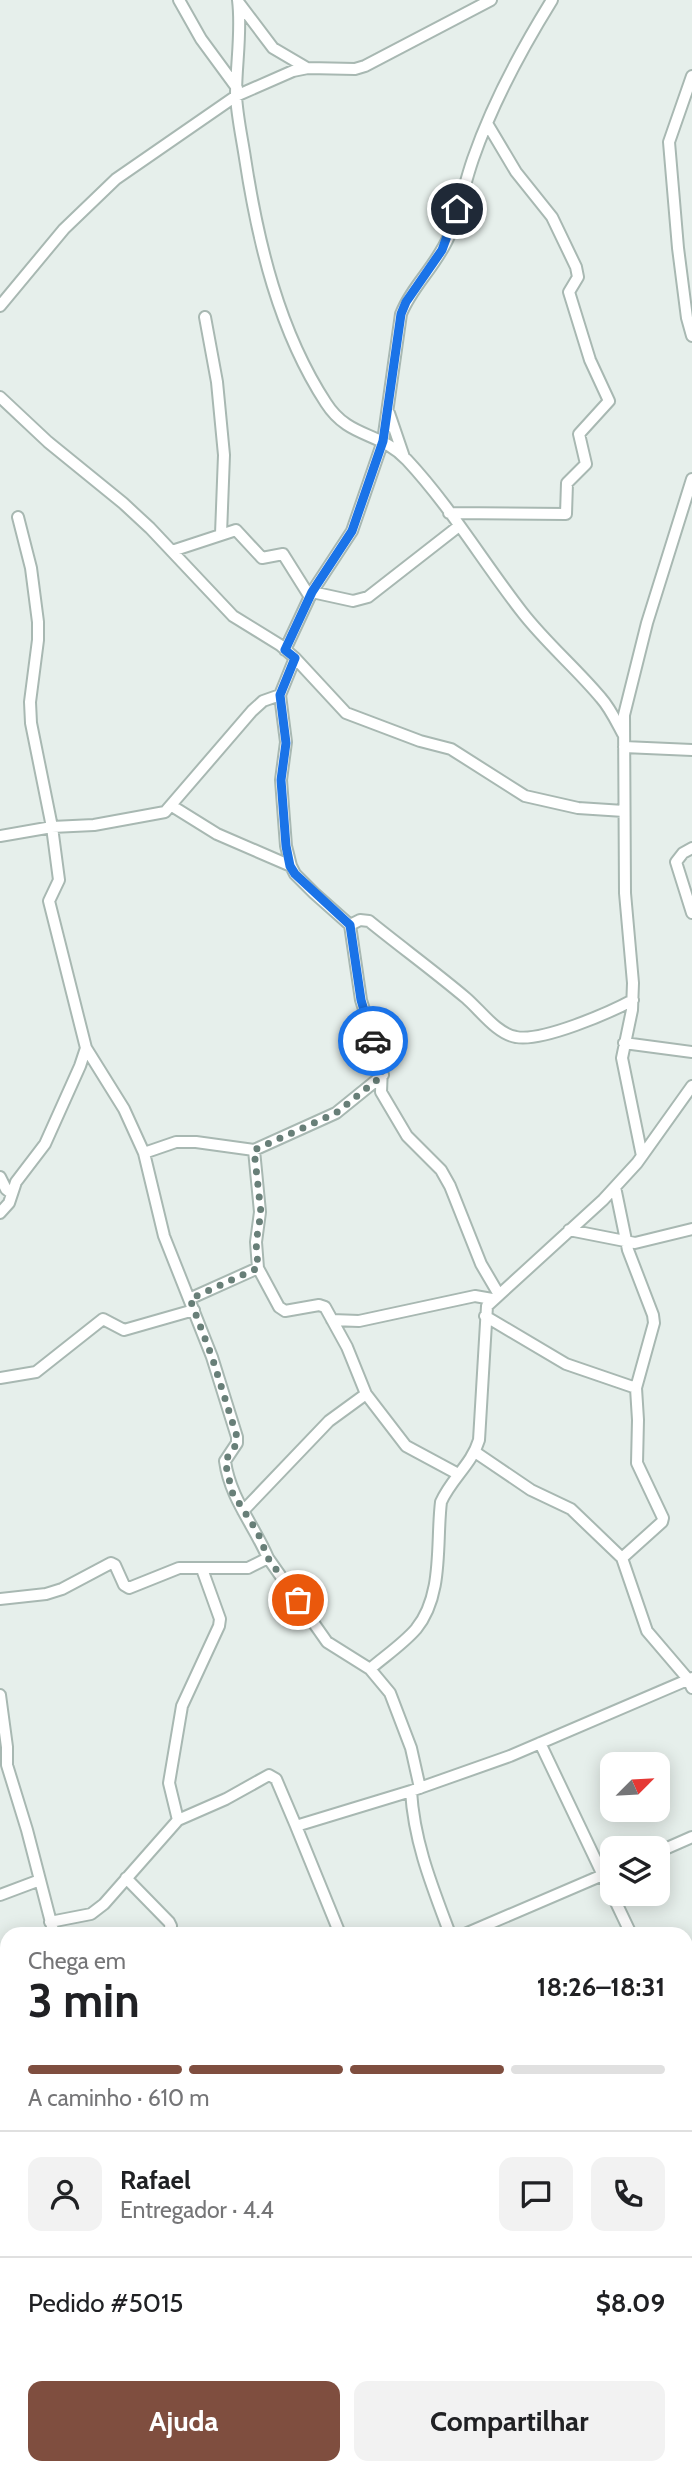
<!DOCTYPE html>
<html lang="pt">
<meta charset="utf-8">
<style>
body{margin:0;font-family:Cabin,sans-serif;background:#f2f2f2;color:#202124;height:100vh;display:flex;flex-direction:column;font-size:26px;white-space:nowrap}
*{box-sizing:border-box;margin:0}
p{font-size:23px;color:#757577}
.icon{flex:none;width:38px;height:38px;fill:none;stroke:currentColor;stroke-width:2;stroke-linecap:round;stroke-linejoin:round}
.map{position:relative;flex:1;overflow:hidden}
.drawer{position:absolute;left:0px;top:1927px;width:693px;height:548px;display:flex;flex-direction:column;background:#fff;border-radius:21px 21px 0 0;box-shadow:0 4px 18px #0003}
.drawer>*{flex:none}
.needle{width:46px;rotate:66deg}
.fabs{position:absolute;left:600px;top:1752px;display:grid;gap:14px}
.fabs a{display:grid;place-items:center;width:70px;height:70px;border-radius:14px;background:#fff;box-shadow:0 4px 18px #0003;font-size:35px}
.pin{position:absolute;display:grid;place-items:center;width:60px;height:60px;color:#fff;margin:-30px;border:4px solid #fff;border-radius:50%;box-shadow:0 2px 7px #0007}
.courier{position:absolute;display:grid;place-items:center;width:70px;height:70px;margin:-35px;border:5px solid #1a73e8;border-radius:50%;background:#fff;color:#222;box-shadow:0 2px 9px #0007}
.head em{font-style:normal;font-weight:800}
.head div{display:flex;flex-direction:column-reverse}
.head{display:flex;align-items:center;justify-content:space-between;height:119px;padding:0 28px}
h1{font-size:46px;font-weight:800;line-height:52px}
.bar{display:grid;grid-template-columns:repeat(4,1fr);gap:10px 7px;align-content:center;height:84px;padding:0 28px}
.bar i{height:9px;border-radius:5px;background:#e0e0e0}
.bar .current{background:#7f4e3f}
.bar p{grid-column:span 4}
.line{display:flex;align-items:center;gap:18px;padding:0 28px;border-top:2px solid #e0e0e0}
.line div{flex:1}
.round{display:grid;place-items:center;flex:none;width:74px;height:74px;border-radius:14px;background:#f2f2f2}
.primary-button{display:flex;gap:14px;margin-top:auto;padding:14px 28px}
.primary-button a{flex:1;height:80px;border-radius:14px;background:#7f4e3f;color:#fff;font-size:28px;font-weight:800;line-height:80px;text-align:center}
.primary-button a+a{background:#f2f2f2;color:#202124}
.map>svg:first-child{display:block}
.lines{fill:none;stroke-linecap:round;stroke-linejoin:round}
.minor-casing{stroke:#a8b8b2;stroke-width:14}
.minor{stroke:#fff;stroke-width:10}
.done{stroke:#687f78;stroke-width:7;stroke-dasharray:0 12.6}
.route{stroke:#1a73e8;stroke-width:9}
</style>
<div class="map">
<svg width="692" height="2473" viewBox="0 0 692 2473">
<rect width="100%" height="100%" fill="#e6efeb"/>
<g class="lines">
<g class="minor-casing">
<path id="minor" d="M 179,0 L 201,39 L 237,88
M 238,0 C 242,32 236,63 236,95 C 237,116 242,138 245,158 C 258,243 279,331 326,403 C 349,439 380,431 407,460 C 450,506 483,562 522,612 C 546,643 576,668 601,698 C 610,708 616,721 623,734
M 239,3 L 273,48 L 307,68
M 692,76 L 669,142 L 678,248 L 687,318 L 692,336
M 0,306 L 64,229 L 116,179 L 236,96 L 293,71 L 308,68 L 355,69 L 365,66 L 491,0
M 205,317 L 217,382 L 224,455 L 221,534
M 0,397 L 48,442 L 123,503 L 150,528 L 233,616 L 280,645 L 295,658 L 346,713 L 420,741 L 451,749 L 525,796 L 578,808 L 624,811
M 389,413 L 404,457
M 449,513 L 566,514 L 567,483 L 586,464 L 579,434 L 609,401 L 590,360 L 569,292 L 578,277 L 576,267 L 552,217 L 516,172 L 488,125
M 18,517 L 31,568 L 38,622 L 38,640 L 30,702 L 31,723 L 52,827 L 59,880 L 49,901 L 86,1048 L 124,1109 L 144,1153 L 164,1236 L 212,1357 L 237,1437 L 237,1443 L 225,1461 C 230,1498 254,1525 268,1558
M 172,551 L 236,530 L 262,558 L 283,554 L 310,597
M 312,592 L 353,601 L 368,597 L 459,526
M 285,650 L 312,592 L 352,531 L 383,441 L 401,314 C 412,286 437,265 449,236 C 459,212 464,185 473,159 C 492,104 521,50 552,0
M 295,658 L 280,695 L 286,742 L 281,780 L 286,846 L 291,866 L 295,874 L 314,893 L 350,925 L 361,1000 L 382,1067 L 381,1092 L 407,1136 L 441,1170 L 450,1186 L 481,1264 L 498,1293
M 624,747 L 692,750
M 172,806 L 217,834 L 291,866
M 0,836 L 52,827 L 94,825 L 165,812 L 252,711 L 263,701 L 280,695
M 692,848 L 683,853 L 676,862 L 692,913
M 350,925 L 360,920 L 369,921 C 401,947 434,971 466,998 C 480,1010 497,1034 516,1037 C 542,1042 609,1013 633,1000
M 624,1043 L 692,1052
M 254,1150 L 260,1212 L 256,1242 L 258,1268 L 279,1307 L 285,1311 L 319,1305 L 325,1307 L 347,1347 L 366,1394 L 406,1446 L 458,1474
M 144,1153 L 176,1142 L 196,1142 L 254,1150 L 336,1113 L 383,1075
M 642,1156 L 622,1058 L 632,1010 L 633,983 L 625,893 L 624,715 L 647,623 L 692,479
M 0,1177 L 6,1189 L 11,1193
M 615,1187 L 628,1250 L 653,1315 L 654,1323 L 636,1388 L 638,1420 L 637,1463 L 663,1518 L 662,1522 L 622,1558
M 0,1213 L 9,1203 L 16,1182 L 45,1144 L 80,1066 L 86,1048
M 569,1230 L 635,1243 L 692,1229
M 189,1299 L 258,1268
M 485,1316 L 566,1364 L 636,1388
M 332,1320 L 359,1321 L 475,1296 L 492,1299
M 0,1378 L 36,1372 L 103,1319 L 124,1330 L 194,1310
M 475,1452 L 531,1490 L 571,1509 L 622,1558 L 647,1631 L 688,1679 L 692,1688
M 243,1511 L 329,1421 L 366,1394
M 0,1599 L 46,1594 L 62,1589 L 111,1563 L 115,1565 L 124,1585 L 129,1588 L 179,1568 L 248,1568 L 268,1558 L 327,1642 L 370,1669 L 390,1693 L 411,1748 L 420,1788
M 370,1669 C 385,1656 403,1644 416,1629 C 444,1595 436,1542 441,1502 C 451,1479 472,1464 479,1440 L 487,1306 L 603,1200 L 637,1163 L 692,1086
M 0,1695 L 7,1747 L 7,1765 L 27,1830 L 54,1934
M 540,1743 L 631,1934
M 411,1791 C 414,1842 432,1886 450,1934
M 178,1820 L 169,1783 L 182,1706 L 219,1626 L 220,1619 L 202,1569
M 658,1852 L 692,1837
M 126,1878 L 169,1922 L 171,1926 L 167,1934
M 0,1895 L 40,1880
M 50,1922 L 91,1914 L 104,1904 L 178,1820 L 226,1799 L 269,1775 L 276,1779 L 296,1826
M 340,1934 L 296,1826 L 411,1791 L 510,1756 L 692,1678
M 465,1934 L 612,1871
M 0,1995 L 7,1990
M 686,2031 L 692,2029
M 686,2047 L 692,2061
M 686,2194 L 692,2191
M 0,2270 L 7,2285
M 686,2426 L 692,2439
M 91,2468 L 93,2473
M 253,2468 L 256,2473
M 400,2468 L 403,2473
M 554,2468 L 556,2473
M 55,2473 L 67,2468"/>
</g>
<use href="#minor" class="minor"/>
</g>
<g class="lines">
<path class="done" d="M 298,1600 L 268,1558 L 258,1533 L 232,1492 L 225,1461 L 237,1443 L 237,1437 L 212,1357 L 190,1299 L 258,1268 L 256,1242 L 261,1213 L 254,1150 L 336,1113 L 383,1075 L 373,1041"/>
<path class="route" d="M 373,1041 L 361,1000 L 350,925 L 295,874 L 290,866 L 286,846 L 281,780 L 286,743 L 280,695 L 295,658 L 285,650 L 312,592 L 352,531 L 383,441 L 401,314 L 406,302 L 442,250 L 457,209"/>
</g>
</svg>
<div class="fabs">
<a><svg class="needle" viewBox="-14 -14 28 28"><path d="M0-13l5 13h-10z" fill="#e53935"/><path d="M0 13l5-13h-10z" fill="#757577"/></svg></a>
<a><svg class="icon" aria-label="layers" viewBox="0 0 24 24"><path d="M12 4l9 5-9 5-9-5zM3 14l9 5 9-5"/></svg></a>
</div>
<div class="pin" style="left:298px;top:1600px;background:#ea580c"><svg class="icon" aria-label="bag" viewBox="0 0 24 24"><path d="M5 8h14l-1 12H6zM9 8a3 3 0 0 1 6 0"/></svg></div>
<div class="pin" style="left:457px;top:209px;background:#1f2937"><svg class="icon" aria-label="home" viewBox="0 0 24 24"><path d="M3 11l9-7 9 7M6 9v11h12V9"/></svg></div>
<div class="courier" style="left:373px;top:1041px"><svg class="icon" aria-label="car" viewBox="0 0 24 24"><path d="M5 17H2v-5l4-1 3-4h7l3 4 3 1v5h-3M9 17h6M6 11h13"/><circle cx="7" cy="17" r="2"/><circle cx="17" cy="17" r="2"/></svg></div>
<section class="drawer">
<div class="head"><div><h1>3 min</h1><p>Chega em</p></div><em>18:26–18:31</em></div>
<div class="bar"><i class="current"></i><i class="current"></i><i class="current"></i><i></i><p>A caminho · 610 m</p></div>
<div class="line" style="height:126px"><a class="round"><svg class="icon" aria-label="person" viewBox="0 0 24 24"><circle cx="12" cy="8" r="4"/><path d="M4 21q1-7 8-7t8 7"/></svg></a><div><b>Rafael</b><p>Entregador · 4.4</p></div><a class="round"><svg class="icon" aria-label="chat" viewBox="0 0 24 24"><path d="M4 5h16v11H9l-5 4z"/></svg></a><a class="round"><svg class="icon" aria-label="phone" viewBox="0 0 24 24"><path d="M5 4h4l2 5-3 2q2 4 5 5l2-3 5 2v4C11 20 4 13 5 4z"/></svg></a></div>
<div class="line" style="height:91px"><div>Pedido #5015</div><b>$8.09</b></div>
<div class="primary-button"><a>Ajuda</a><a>Compartilhar</a></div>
</section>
</div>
